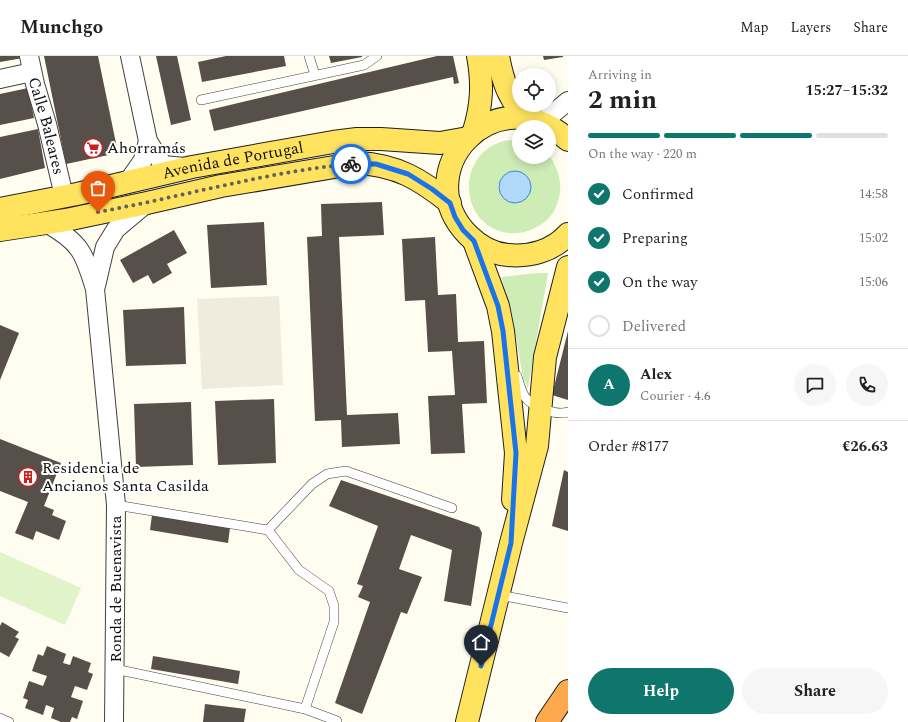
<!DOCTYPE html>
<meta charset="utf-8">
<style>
body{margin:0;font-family:Spectral,serif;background:#f6f6f6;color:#222;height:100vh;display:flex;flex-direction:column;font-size:15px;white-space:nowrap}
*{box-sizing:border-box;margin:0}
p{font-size:13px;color:#767676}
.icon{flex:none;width:22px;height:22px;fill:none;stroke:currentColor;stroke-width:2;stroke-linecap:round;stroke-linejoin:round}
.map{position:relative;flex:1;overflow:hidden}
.panel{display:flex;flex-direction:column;background:#fff;width:340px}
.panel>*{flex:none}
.buttons{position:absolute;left:512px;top:12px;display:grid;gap:8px}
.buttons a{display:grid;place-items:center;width:44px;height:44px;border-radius:50%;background:#fff;box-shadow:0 2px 10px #0003;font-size:20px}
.pin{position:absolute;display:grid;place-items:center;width:34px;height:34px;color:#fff;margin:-41px -17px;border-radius:50% 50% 50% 0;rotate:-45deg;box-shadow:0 0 4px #0007}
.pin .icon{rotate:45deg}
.courier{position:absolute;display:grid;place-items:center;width:40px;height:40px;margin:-20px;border:3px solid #1a73e8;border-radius:50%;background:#fff;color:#222;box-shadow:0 1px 5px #0007}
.summary em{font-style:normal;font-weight:700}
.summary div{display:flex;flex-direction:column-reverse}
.summary{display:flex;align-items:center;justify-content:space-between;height:68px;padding:0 20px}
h1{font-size:26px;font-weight:700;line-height:30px}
.bar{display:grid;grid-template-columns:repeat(4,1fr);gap:6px 4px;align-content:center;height:48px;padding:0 20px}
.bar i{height:5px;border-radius:3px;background:#e0e0e0}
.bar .on{background:#0f766e}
.bar p{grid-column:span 4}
.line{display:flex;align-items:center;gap:10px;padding:0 20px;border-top:1px solid #e0e0e0}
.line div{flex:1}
.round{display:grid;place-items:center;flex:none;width:42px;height:42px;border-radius:21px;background:#f6f6f6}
ol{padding:0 20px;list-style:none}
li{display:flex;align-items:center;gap:12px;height:44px}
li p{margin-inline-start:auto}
li .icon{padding:4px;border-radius:50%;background:#0f766e;color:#fff;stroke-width:4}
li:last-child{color:#767676}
li i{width:22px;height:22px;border:2px solid #e0e0e0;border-radius:50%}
.button{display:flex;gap:8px;margin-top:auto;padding:8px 20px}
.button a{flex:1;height:46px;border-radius:24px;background:#0f766e;color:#fff;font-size:16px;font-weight:700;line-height:46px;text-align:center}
.button a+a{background:#f6f6f6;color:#222}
header{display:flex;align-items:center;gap:24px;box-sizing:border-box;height:56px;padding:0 20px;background:#fff;border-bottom:1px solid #e0e0e0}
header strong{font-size:19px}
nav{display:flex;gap:22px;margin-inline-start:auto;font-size:14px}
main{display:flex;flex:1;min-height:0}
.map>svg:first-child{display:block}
.green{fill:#ceecb6;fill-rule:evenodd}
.pitch{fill:#e1f3c8}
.plaza{fill:#f0ecdd}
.water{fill:#b0d9fa;stroke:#3289d5}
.building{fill:#57504a}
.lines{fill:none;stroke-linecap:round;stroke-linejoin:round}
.lane-casing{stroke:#414141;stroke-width:10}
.street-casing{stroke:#414141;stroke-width:20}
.primary-casing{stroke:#1f1f1f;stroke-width:24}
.highway-casing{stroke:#1f1f1f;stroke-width:24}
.lane{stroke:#fff;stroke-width:9}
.street{stroke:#fff;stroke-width:18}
.primary{stroke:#ffe35f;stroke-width:22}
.highway{stroke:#fdaa4f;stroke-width:22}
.done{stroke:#62625d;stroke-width:4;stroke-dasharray:0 7.2}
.route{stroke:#1a73e8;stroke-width:5}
.labels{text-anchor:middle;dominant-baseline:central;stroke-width:4;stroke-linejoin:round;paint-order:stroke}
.street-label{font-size:16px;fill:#0e0e0e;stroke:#fff}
.poi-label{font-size:16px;fill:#0e0e0e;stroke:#fff;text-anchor:start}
</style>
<header>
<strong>Munchgo</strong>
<nav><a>Map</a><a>Layers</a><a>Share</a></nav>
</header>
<main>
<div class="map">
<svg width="568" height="666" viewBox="0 0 568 666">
<rect width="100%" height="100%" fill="#fffdef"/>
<path class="green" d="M 519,84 L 519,101 L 549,101 L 549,99 C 561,117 564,134 555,153 C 550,164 540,170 530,174 C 522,178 512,178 503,176 C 457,164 458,97 504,85 C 508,84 514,84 519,84 ZM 518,115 L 527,120 L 531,130 L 520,147 C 508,149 499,141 498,129 Z
M 538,217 L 548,217 L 528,332 L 523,322 L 512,258 L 501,221 Z"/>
<path class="pitch" d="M 0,496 L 81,532 L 65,569 L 0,540 Z"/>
<path class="plaza" d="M 279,240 L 283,329 L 202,333 L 197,243 Z"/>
<path class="water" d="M499 131a16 16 0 1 1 32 0a16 16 0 1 1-32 0Z"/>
<path class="building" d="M 0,0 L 22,0 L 23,2 L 0,6 Z
M 44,0 L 98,0 L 118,97 L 66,108 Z
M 156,0 L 177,0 L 191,64 L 171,69 Z
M 226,0 L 284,0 L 286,10 L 202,26 L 198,6 Z
M 329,0 L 362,0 L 362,1 L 331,7 Z
M 437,0 L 453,0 L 459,27 L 454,28 L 453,21 L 214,75 L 209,54 Z
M 543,0 L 563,0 L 563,1 L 544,4 Z
M 28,32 L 34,62 L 0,69 L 0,38 Z
M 38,73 L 45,112 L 0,123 L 0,81 Z
M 382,146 L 384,179 L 339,181 L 347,359 L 398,357 L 400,388 L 342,391 L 341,364 L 315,365 L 307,181 L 322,180 L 321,148 Z
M 264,166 L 267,229 L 211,232 L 207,169 Z
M 174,174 L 187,197 L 167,208 L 172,217 L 153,228 L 148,219 L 133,227 L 120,204 Z
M 435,181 L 438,239 L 456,238 L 458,286 L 484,285 L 487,347 L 462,348 L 465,397 L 431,398 L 428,340 L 455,339 L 452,295 L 428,296 L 425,244 L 405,245 L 402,183 Z
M 184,251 L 186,308 L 126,310 L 123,254 Z
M 0,269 L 19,277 L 0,324 Z
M 568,275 L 568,344 L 552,339 Z
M 274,343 L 276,407 L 218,409 L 215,345 Z
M 191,346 L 193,409 L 136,411 L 134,348 Z
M 0,383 L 61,407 L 44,450 L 54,454 L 52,459 L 66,465 L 59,484 L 36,475 L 33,484 L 15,477 L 28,446 L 0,435 Z
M 564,414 L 568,416 L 568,475 L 552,470 Z
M 341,424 L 479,471 L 482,477 L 471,550 L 444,545 L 452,494 L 411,479 L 399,513 L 422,521 L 407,558 L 401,556 L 362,658 L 335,647 L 370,546 L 358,541 L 363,530 L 357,528 L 378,470 L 329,450 Z
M 152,459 L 230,472 L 228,487 L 150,474 Z
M 2,566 L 19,576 L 15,581 L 19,583 L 9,601 L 0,596 L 0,570 Z
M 47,590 L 66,598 L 63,607 L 70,609 L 73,600 L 91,607 L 88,616 L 93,618 L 87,634 L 75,630 L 71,641 L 83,645 L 77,663 L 72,661 L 70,666 L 61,666 L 51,662 L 54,652 L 46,649 L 43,659 L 25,652 L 28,644 L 23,642 L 29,625 L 43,630 L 47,620 L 32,615 L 38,598 L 43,600 Z
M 153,600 L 240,615 L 238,628 L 151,613 Z
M 205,648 L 246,653 L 244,666 L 203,666 Z"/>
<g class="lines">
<g class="lane-casing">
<path id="lane" d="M 309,0 L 315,19
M 201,44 L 364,9 L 377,0
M 517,320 C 519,327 521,335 525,341 C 532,351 557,360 568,356
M 116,449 L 268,474 L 299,514 L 329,535 L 334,550 L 334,566 L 305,653
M 268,474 L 312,428 L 327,418 L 346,415 L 452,452
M 499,539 L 568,552
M 115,613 L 305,653 L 337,665
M 0,662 L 9,666"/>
</g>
<g class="street-casing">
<g id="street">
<path id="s1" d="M 29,0 L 35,28 L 47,68 L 64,140"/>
<path d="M 130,0 L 148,85 L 163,109 L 185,111"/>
<path d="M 0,23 L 32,16"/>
<path d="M 541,65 L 550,60 L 568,45"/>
<path d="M 127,127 L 143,104 L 148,85"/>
<path d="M 46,167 C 80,186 84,196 95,233 L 116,449 L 114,666"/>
<path d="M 96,230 L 105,191 L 116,173 L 147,147"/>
</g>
</g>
<g class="primary-casing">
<g id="primary">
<path d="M 498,0 C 503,26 508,42 526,61"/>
<path d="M 474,75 C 482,49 483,27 478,0"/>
<path d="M 568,84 C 495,17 406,116 468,179 C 479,190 493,198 508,199 C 530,201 553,195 568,178"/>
<path id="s2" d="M 0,153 L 77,138 L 192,111 L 333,86 L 357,83 L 381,83 L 440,87 L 468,82"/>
<path d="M 0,174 L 66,164 L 147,147 L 221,130 L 358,107 C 397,109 420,123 450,147"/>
<path d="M 474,185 L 498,250 L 503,275 L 516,397 L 513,444"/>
<path d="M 467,666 L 511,487 L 537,390 L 545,301 L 568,211"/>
</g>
</g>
<g class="highway-casing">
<path id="highway" d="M 547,666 L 568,635"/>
</g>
<use href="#lane" class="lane"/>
<use href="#street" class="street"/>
<use href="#primary" class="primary"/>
<use href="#highway" class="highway"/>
</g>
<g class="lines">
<path class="done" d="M 98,156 C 182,141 265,116 351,108"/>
<path class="route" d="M 351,108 L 376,108 L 408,118 L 432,133 L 450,147 L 455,161 L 463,174 L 474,185 L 498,250 L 503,275 L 516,397 L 511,487 L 481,610"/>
</g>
<defs>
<g id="supermarket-ring" transform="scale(1)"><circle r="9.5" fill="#fff" stroke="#c7201d" stroke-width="1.5"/><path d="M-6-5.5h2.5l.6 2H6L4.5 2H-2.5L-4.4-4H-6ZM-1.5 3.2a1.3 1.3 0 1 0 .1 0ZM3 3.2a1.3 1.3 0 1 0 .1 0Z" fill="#c7201d"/></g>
<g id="building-ring" transform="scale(1)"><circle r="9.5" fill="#fff" stroke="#c7201d" stroke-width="1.5"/><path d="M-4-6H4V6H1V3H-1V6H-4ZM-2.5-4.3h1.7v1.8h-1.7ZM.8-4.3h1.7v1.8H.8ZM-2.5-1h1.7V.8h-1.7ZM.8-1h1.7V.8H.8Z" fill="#c7201d"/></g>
</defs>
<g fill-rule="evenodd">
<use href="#supermarket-ring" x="93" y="92"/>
<use href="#building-ring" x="28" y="421"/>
</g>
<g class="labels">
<g class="street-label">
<text stroke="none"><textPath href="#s1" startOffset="72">Calle Baleares</textPath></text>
<text stroke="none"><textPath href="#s2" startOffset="238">Avenida de Portugal</textPath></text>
<text transform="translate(116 533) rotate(-90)">Ronda de Buenavista</text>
</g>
<g class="poi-label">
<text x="107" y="92">Ahorramás</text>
<text x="42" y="412">Residencia de<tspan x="42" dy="18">Ancianos Santa Casilda</tspan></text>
</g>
</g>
</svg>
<div class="buttons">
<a><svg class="icon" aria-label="locate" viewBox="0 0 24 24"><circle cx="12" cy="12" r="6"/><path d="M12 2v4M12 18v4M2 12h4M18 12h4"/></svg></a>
<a><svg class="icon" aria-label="layers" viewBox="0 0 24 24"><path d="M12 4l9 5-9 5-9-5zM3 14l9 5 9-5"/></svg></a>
</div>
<div class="pin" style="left:98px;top:156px;background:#ea580c"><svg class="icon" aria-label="bag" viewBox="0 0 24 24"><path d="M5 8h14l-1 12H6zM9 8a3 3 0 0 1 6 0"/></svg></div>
<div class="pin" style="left:481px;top:610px;background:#1f2937"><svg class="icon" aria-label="home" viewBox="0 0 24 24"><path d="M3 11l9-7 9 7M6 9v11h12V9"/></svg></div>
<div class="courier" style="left:351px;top:108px"><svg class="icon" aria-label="bike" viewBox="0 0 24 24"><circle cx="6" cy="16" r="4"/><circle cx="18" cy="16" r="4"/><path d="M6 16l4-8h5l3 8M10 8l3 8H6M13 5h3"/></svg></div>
</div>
<section class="panel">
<div class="summary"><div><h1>2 min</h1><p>Arriving in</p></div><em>15:27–15:32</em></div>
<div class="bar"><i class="on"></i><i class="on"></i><i class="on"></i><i></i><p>On the way · 220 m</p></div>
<ol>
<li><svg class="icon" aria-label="check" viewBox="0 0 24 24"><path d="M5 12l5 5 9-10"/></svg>Confirmed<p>14:58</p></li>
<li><svg class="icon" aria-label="check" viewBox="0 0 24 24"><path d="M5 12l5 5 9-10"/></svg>Preparing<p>15:02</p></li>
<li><svg class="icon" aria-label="check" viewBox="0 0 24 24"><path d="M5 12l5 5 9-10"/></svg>On the way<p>15:06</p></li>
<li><i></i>Delivered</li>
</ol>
<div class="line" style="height:72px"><b class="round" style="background:#0f766e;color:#fff">A</b><div><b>Alex</b><p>Courier · 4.6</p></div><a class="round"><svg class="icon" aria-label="chat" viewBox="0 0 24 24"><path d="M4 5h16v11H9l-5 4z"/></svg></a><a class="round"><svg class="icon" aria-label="phone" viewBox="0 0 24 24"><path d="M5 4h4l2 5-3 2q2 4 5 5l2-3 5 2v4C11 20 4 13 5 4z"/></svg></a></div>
<div class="line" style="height:52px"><div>Order #8177</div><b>€26.63</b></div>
<div class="button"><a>Help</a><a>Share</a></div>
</section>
</main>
